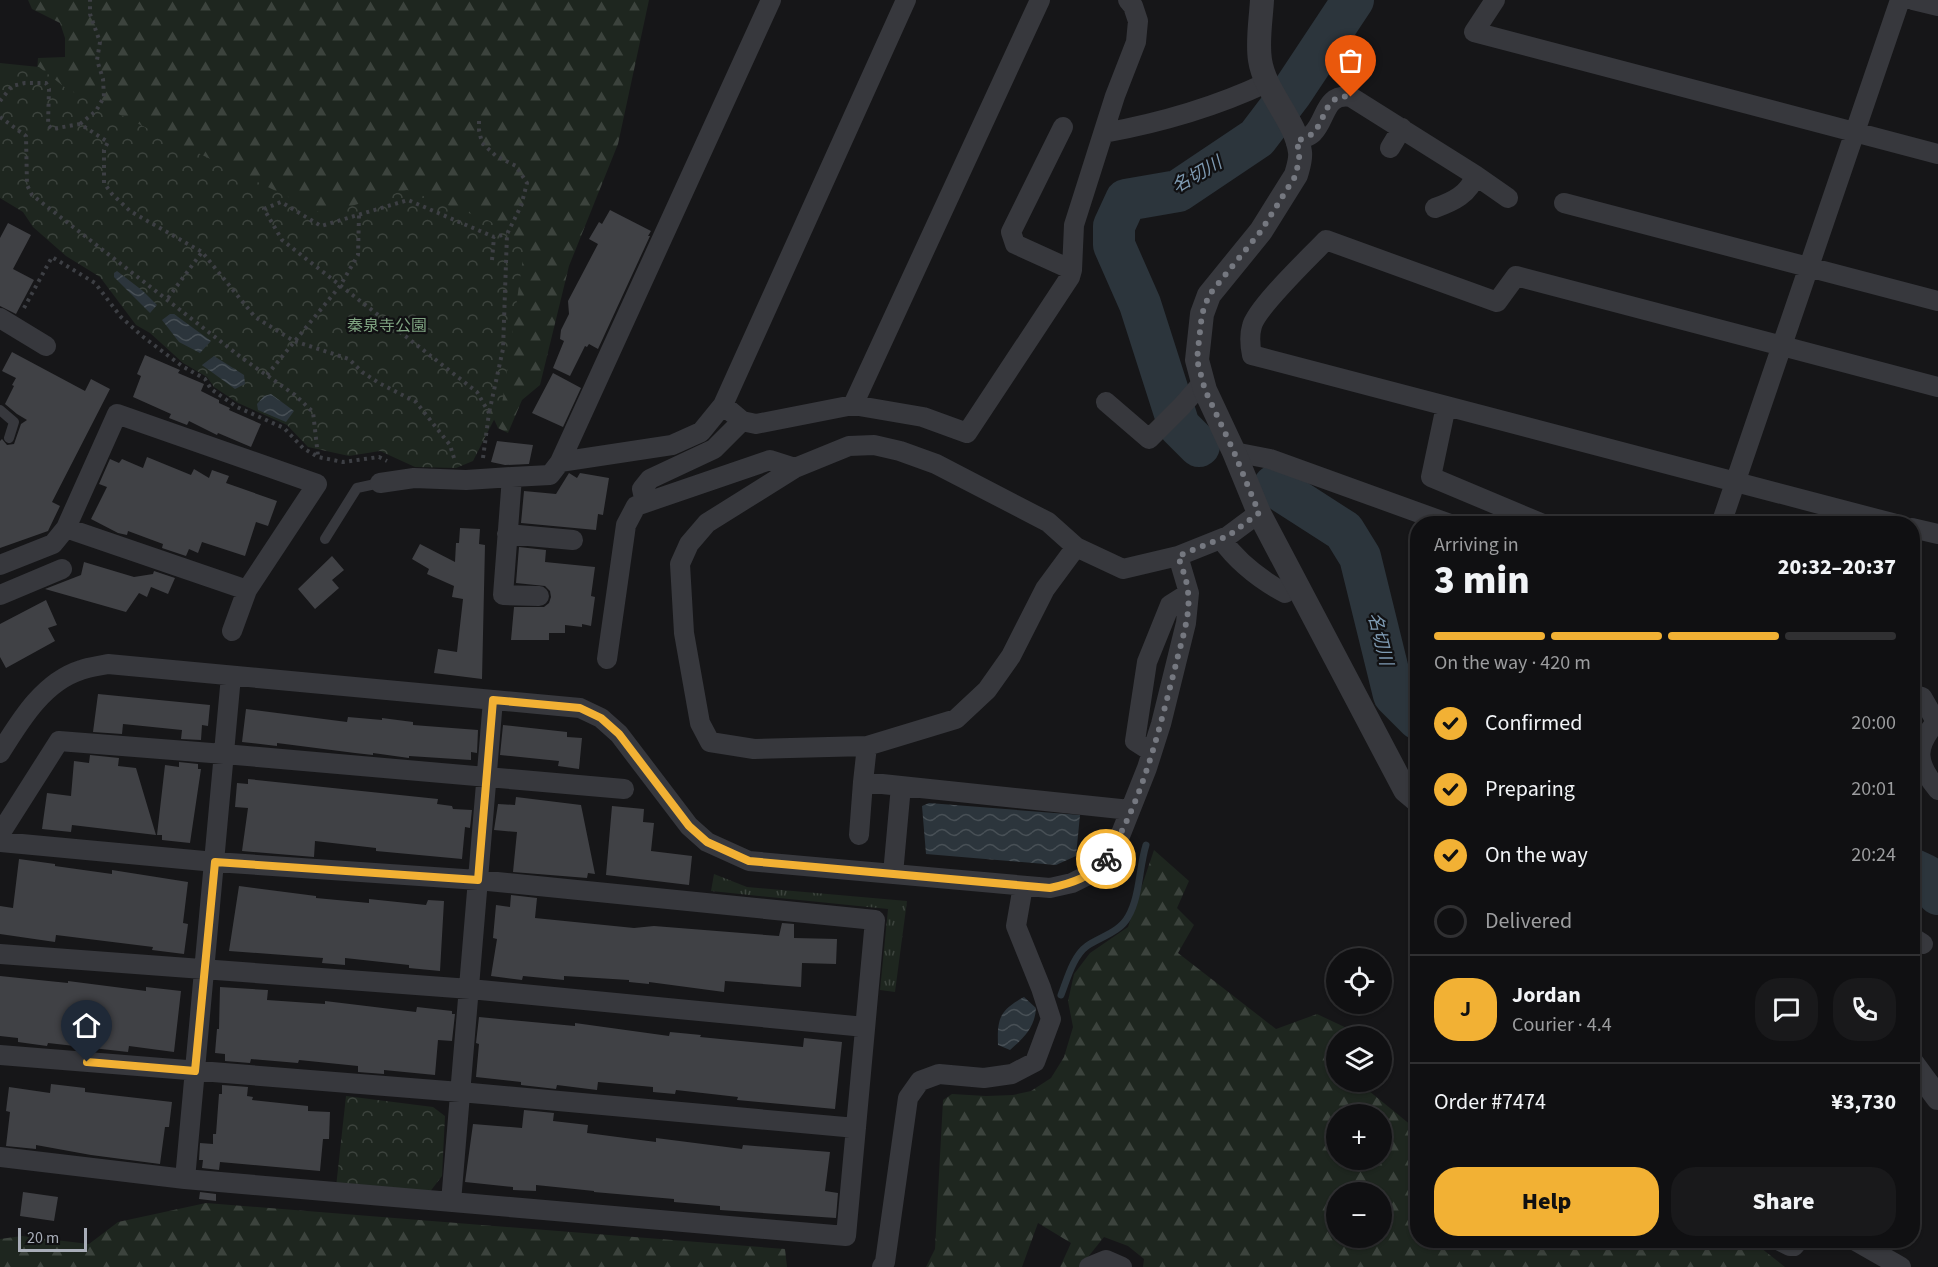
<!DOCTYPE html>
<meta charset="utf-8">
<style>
body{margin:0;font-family:"Source Sans 3","Noto Sans JP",sans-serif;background:#19191b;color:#f1f3f6;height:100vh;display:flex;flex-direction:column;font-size:22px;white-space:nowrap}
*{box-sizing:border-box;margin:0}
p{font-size:20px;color:#9c9d9f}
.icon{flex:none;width:33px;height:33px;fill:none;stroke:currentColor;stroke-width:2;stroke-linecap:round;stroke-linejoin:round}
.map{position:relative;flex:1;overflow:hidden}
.side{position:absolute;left:1410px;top:516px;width:510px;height:732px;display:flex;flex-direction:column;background:#101012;border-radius:24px;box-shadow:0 2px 4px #0004,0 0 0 2px #303032}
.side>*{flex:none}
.buttons{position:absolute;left:1326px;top:948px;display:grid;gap:12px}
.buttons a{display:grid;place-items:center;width:66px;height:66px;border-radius:50%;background:#101012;box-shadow:0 2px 4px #0004,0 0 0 2px #303032;font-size:30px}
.scale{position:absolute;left:18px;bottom:15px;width:69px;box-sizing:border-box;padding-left:6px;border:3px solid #a8adb8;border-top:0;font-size:16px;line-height:21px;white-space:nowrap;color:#a8adb8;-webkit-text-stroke:4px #111113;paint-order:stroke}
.pin{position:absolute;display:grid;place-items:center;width:51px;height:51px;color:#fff;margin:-62px -26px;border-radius:50% 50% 50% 0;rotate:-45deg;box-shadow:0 0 6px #0007}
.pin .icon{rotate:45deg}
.courier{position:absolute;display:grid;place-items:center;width:60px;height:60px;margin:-30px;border:4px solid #f2b134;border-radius:50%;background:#fff;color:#222;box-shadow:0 2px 8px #0007}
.overview em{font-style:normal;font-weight:800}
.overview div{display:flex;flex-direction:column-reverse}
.overview{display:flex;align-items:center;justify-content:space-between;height:102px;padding:0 24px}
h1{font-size:39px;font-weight:800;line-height:45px}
.bar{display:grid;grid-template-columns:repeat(4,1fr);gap:9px 6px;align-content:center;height:72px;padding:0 24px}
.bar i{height:8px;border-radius:4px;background:#303032}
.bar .active{background:#f2b134}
.bar p{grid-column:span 4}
.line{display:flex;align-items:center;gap:15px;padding:0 24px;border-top:2px solid #303032}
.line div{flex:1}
.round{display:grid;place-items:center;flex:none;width:63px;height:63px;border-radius:24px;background:#19191b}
ol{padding:0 24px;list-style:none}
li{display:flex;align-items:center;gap:18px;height:66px}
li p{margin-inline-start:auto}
li .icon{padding:6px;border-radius:50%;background:#f2b134;color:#111;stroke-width:4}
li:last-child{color:#9c9d9f}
li i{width:33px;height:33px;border:3px solid #303032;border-radius:50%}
.cta{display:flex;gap:12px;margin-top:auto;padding:12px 24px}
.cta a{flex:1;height:69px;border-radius:24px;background:#f2b134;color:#111;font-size:24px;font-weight:800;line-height:69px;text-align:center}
.cta a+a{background:#19191b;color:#f1f3f6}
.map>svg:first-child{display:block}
.grass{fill:url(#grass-tufts)}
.forest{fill:url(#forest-firs);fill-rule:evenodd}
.park{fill:url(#park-crowns)}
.water{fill:url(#water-waves)}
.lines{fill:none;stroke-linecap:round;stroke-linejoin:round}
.stream{stroke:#2c353c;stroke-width:7}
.river{stroke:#2c353c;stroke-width:42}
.building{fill:#404145}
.path{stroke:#3d3f44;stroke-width:4;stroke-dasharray:3 4.5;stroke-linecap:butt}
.service{stroke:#37383d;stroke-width:10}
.minor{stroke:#37383d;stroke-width:20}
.tertiary{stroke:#37383d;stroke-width:24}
.done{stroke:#757880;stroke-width:6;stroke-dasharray:0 10.8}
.route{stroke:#f2b134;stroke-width:8}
.labels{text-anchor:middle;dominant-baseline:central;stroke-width:4.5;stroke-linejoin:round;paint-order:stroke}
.park-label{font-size:16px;fill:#7fa381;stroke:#111113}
.water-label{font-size:18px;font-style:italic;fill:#7f9bb3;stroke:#111113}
</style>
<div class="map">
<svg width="1938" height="1267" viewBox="0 0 1938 1267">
<defs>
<pattern id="grass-tufts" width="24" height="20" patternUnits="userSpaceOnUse" patternTransform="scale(1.5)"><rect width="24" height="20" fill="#1e261f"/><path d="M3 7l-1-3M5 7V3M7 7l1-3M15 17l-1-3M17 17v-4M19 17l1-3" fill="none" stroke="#3c433d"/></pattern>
<pattern id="forest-firs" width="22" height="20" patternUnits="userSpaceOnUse" patternTransform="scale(1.5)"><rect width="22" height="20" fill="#1e261f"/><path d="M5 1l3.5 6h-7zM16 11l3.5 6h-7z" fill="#3c433d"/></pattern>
<pattern id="park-crowns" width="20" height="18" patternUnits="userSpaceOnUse" patternTransform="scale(1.5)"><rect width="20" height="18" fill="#1e261f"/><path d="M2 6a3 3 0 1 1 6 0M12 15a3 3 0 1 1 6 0" fill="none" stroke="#3c433d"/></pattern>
<pattern id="water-waves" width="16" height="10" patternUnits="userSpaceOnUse" patternTransform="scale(1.5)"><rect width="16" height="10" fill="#2c353c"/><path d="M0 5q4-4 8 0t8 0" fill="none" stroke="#485056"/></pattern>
</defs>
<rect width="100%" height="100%" fill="#161618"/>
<path class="grass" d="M 714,874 L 747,887 L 907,901 L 895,992 L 880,990 L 888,909 L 711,891 Z"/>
<path class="forest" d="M 28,0 L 649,0 L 618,144 L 569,266 L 540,385 L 522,400 L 508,433 L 498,428 L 484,398 L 32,139 L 38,58 L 65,57 L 65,38 L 60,23 L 32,9 Z
M 1154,850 L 1189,881 L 1177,908 L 1194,925 L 1178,953 L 1276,1029 L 1317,1014 L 1353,1031 L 1353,1036 L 1336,1036 L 1336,1082 L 1358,1082 L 1417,1130 L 1418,1240 L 1440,1241 L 1443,1250 L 1503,1243 L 1511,1240 L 1752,1241 L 1785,1267 L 1143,1267 L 1144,1259 L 1128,1246 L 1104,1237 L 1080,1267 L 1060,1267 L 1071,1243 L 1038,1223 L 1022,1267 L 926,1267 L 935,1249 L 943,1100 L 952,1094 L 986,1096 L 1013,1095 L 1031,1091 L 1051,1078 L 1064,1057 L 1073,1027 L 1068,1001 L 1074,974 L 1090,953 L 1128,927 ZM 1336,1114 L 1382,1114 L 1382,1160 L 1336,1160 ZM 1336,1192 L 1382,1192 L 1382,1238 L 1336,1238 Z
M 206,1203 L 785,1249 L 787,1267 L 0,1267 L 0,1239 L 22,1236 L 89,1244 L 118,1222 Z"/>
<path class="park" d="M 0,63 L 39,67 L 67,89 L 323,214 L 407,190 L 490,221 L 525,244 L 502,404 L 473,461 L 456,468 L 415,467 L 380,451 L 349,456 L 308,447 L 287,425 L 238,403 L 214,387 L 207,377 L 183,363 L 150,333 L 136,325 L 100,277 L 66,256 L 33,227 L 23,212 L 0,198 Z
M 346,1096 L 433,1107 L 445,1116 L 442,1176 L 429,1193 L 336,1187 Z"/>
<path class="water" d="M 117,271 L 143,291 L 157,305 L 150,313 L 114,277 L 114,273 Z
M 170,314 L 174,314 L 211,341 L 200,353 L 179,342 L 162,320 Z
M 214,356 L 244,375 L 245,384 L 235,389 L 202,365 Z
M 271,394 L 294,411 L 286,422 L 258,410 L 257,404 L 264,396 Z
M 929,803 L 1080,815 L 1076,856 L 1056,865 L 926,854 L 922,806 Z
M 1024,997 L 1036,1008 C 1035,1027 1024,1038 1010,1050 L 998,1045 C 997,1018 1000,1010 1024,997 Z"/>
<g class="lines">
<path class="stream" d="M 1061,995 C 1067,980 1073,956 1087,946 C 1100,937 1120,932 1128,917 C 1140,897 1139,867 1146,845"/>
<path class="river" d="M 1199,446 L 1179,426 L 1140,304 L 1114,245 L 1114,226 L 1126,200 L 1178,191 L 1257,138 L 1292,92 L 1353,0
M 1274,486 L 1344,531 L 1360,557 L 1394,695 L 1418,719
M 1912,869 L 1925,875 L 1938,894"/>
</g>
<path class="building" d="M 610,210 L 651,231 L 648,236 L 650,236 L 598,349 L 589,344 L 587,347 L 585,346 L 570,376 L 553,368 L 564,341 L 560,339 L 561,330 L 569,314 L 568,301 L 598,244 L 589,239 L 599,222 L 602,224 Z
M 8,223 L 31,235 L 13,269 L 34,280 L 16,314 L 0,306 L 0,238 Z
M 12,352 L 85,391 L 91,379 L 110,389 L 52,502 L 60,506 L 48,531 L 0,548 L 0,441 L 2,439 L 7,445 L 14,444 L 21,424 L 27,420 L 17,414 L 5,404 L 14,386 L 12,385 L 16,378 L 2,371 Z
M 145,355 L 180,370 L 178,373 L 204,384 L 201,391 L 219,400 L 219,403 L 230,408 L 229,410 L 261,424 L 251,447 L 218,433 L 217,435 L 189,421 L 187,425 L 169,418 L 171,414 L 133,397 L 141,376 L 137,374 Z
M 553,373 L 581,388 L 563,427 L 532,413 Z
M 497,441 L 533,445 L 529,464 L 505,465 L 491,462 Z
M 147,457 L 191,475 L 194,469 L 209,478 L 212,470 L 229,476 L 226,483 L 277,501 L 268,526 L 256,522 L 245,556 L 202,542 L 198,553 L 189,549 L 186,556 L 162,548 L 163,544 L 128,531 L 127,535 L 118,533 L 91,519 L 107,487 L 99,484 L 110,459 L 119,463 L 122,459 L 143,468 Z
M 569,473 L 577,478 L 580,473 L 609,478 L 603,515 L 598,514 L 596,530 L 521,523 L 524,491 L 556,494 Z
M 460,528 L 480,529 L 479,544 L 485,545 L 482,679 L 434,673 L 438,649 L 457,652 L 463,599 L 452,597 L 454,586 L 427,574 L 429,569 L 412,559 L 420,544 L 455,562 L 456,543 L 459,543 Z
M 519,547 L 546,550 L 545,562 L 595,567 L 591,596 L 595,597 L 591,626 L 582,624 L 582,627 L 565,625 L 565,633 L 549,633 L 549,640 L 511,640 L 514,607 L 544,607 L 549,603 L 551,597 L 550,591 L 545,586 L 516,583 Z
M 332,556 L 344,570 L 332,580 L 339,588 L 315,609 L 298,589 Z
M 84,562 L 134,577 L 153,574 L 154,571 L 175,578 L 168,594 L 151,587 L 147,597 L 139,593 L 126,612 L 45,589 L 81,575 Z
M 46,600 L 57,625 L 48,628 L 55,641 L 6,668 L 0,657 L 0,624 Z
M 98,694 L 210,705 L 208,726 L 202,725 L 201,740 L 181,739 L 182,730 L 123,724 L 122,734 L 93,732 Z
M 246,709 L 347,722 L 348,717 L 382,720 L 382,718 L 413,722 L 413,725 L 478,730 L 477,753 L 471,752 L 471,760 L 409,756 L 409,758 L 373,753 L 373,755 L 355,753 L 277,743 L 277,746 L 242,742 Z
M 503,725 L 567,732 L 567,737 L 582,738 L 579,769 L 558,766 L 559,761 L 500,755 Z
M 90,755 L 119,758 L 118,766 L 136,768 L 156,835 L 72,825 L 71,832 L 42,829 L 47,793 L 71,796 L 74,761 L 89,763 Z
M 179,762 L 198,764 L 198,769 L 201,769 L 190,843 L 162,840 L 162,835 L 157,835 L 165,765 L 179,767 Z
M 248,779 L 438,799 L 437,804 L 452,806 L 453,809 L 472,810 L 470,828 L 465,827 L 462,859 L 376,851 L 376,848 L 315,841 L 314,857 L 242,851 L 248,808 L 235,807 L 237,783 L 248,784 Z
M 516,797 L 581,805 L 595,874 L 588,873 L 587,878 L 513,872 L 517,832 L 494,830 L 498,804 L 515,805 Z
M 612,806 L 644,809 L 643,822 L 654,823 L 651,851 L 692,856 L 689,885 L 606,875 Z
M 19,859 L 55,864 L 55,866 L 112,874 L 112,870 L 188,882 L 183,923 L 188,924 L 184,954 L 152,950 L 153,947 L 56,935 L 55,942 L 0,934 L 0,906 L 13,908 Z
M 239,886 L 316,896 L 316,898 L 369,903 L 369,899 L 426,905 L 428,900 L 444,901 L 440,971 L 409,968 L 409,965 L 345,958 L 345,965 L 322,963 L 323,958 L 229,951 Z
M 511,895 L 537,898 L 535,918 L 634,928 L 654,926 L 779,936 L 782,923 L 794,924 L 794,938 L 837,939 L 836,964 L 802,963 L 801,987 L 725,981 L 724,992 L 649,982 L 649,984 L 629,982 L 629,980 L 564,976 L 564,980 L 523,976 L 522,980 L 491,976 L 497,939 L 493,938 L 496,905 L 510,907 Z
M 0,976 L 68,983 L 68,981 L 146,991 L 146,987 L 181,991 L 174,1052 L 129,1046 L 128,1052 L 48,1043 L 47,1046 L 18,1042 L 18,1038 L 0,1036 Z
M 220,987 L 268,990 L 267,1000 L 325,1004 L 325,1001 L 416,1012 L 417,1007 L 452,1011 L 452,1014 L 455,1014 L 452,1041 L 438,1040 L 435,1075 L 384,1070 L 384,1074 L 358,1072 L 358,1066 L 299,1060 L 298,1063 L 251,1059 L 250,1063 L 225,1061 L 225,1054 L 215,1053 L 217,1029 L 219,1029 Z
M 479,1017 L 575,1026 L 575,1023 L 669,1036 L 670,1032 L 701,1035 L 700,1037 L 803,1047 L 804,1038 L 842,1042 L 835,1109 L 737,1100 L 738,1097 L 676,1090 L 675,1094 L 653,1092 L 653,1087 L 598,1082 L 597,1090 L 557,1085 L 556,1089 L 521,1085 L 521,1082 L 476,1077 L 479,1044 L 476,1043 Z
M 51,1084 L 85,1088 L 85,1092 L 172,1102 L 169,1127 L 165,1127 L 160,1164 L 91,1155 L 36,1145 L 36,1149 L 6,1146 L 10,1112 L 6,1111 L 9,1087 L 50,1093 Z
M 222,1085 L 248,1087 L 247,1096 L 253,1097 L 252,1100 L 308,1106 L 308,1111 L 330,1112 L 329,1139 L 323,1139 L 320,1171 L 220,1162 L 219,1170 L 202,1168 L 203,1160 L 199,1160 L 200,1143 L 213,1144 L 213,1134 L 216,1134 L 219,1094 L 222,1094 Z
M 524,1110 L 554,1113 L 553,1121 L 588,1125 L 587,1133 L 656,1142 L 656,1138 L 742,1149 L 743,1145 L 830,1152 L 825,1191 L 838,1193 L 836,1218 L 720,1210 L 720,1206 L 674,1202 L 674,1199 L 594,1192 L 594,1191 L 536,1185 L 536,1191 L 513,1190 L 513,1187 L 465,1182 L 473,1124 L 522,1128 Z
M 23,1192 L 58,1197 L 54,1221 L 20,1216 Z
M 200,1192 L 216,1194 L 216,1201 L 199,1199 Z"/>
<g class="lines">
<path class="path" d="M 0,101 L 12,86 L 25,83 L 46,83 L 49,89 L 48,125 L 52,129 L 80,124 L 108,142 L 104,150 L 104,183 L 112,194 L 130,211 L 202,252 L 255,317 L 294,341 L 349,359 L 362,372 L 379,383 L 416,402 L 450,445 L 454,458
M 0,117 L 26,136 L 27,185 L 32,195 L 242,358 L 295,395 L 313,412 L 318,456
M 479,121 L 479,130 L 482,143 L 496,156 L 516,166 L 527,183 L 521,206 L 507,234 L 503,349 L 489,413
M 80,124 L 96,111 L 104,97 L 103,79 L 97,60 L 100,42 L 90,14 L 90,0
M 492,260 L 494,237
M 168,298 L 202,252
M 24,308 L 52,257 L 95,283 L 121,317 L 142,336 L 182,366 L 205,379 L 211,389 L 218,394 L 237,407 L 284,428 L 303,448 L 318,457 L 343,462 L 379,457 L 387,461
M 267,375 L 340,286 L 358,255 L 359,215
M 483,458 L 489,413 L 477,392 L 282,240 L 264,209 L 281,202 L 321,226 L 408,200 L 494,237 L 507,234"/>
<path class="service" d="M 0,410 L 14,422 L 9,438
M 325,539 L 357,488 L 380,483"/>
<path class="minor" d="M 771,0 L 560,462 L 672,445 L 701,432 L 723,405 L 742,421 L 756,424 L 853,405 L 923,417 L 967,433 L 1070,277 L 1072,270 L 1074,225 L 1115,96 L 1136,42 L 1138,21 L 1133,6 L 1128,0
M 1495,0 L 1474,32 L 1938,154
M 1913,0 L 1938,6
M 1063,127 L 1011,232 L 1015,244 L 1072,270
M 1104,133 C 1159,123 1215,107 1266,83
M 1296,142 C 1301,139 1309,137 1313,133 C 1327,119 1324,93 1351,97 L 1475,175 C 1470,194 1452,202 1435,208
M 1390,148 L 1402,128
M 1475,175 L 1508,198
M 1564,203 L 1938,301
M 0,318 L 46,346
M 1106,402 L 1149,439 L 1182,406 L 1203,382
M 723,405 L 906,0
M 853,405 L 1040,0
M 1446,406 L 1431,477 L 1543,524
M 1234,452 L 1270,459 L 1450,524
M 380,483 L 414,478 L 466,480 L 512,477
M 645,503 L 642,489 L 650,479 L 714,449 L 742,421
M 1721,524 L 1900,0
M 1896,524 L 1252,355 C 1250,345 1249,336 1252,326 C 1257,307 1310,257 1326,240 L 1497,302 L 1516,276 L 1938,387
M 1912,528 L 1938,534
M 507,534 L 573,540
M 1221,539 C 1237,561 1261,580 1285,593
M 1178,556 L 1228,536 L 1259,513
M 0,565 L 53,544 L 66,528 L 117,414 L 317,484 L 247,590 L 66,528
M 0,595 L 62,569
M 539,596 L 503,595 L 512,477 L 550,475 L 560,462
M 232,631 L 247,590
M 607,659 L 626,525 L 636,506 L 770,460 L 795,468
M 1912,694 L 1922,697 L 1938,725
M 1938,720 C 1914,747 1915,762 1938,790
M 867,746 L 863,782 L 1130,810
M 1152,752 L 1135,741 L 1147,662 L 1170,605 L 1189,593
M 0,753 C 20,721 43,682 81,670 C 89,667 99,666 108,664 L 580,708 L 601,718 L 619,734 L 689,826 L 707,842 L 749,861 L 1050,888 L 1072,883 L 1092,873 L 1105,861 L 1118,841 L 1147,768 L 1161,724 L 1186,623 L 1189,593 L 1178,556 L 1123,569 L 1076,547 L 1048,522 L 936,464 L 900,451 L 874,445 L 849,446 L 795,468 L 707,523 L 689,544 L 680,564 L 684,633 L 700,723 L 710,742 L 754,749 L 867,746 L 956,719 L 987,690 L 1011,656 L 1045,589 L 1076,547
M 0,834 L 59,741 L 224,754 L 624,789
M 859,835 L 863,782
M 0,842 L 215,862 L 478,880 L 875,920 L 846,1236 L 185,1179 L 0,1157
M 893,874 L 901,786
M 1912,937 L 1923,944
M 0,954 L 470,989 L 865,1027
M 0,1055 L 460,1092 L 856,1128
M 185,1179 L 231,676
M 451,1202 L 493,700
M 1778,1240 L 1790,1246 L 1794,1246 L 1799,1240
M 1854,1240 L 1901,1267
M 882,1267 L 885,1262 L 908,1098 L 920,1081 L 939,1074 L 984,1078 L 1012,1074 L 1035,1062 L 1051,1019 L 1041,988 L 1016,926 L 1023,886
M 1089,1267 L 1106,1260 L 1122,1267"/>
<path class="tertiary" d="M 1262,0 C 1261,19 1257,41 1260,60 C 1265,93 1296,120 1300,152 C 1301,160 1298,168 1296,175 L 1261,231 L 1209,295 L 1202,314 L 1197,360 L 1205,390 L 1234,452 L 1259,513 L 1405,790 L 1418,801
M 1912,1063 L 1938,1098"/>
</g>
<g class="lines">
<path class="done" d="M 1106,859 C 1143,801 1159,730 1176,664 C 1181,642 1191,615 1188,592 C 1187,580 1182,568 1178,556 L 1228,536 L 1259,513 L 1234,452 L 1205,390 L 1197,360 L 1199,340 L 1202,314 L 1209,295 L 1261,231 L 1296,175 L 1300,152 L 1296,142 C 1301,139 1309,137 1313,133 C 1327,119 1324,93 1351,97"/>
<path class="route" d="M 87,1062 L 195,1071 L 215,862 L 478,880 L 493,700 L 580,708 L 601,718 L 619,734 L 689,826 L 707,842 L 749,861 L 1050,888 C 1073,883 1091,877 1106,859"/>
</g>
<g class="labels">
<g class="park-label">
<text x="387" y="326">秦泉寺公園</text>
</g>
<g class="water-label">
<text transform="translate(1197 175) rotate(-30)">名切川</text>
<text transform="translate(1380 639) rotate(76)">名切川</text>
</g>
</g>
</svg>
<div class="buttons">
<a><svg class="icon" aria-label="locate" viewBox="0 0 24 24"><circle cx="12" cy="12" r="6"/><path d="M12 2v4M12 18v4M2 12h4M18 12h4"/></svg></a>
<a><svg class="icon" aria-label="layers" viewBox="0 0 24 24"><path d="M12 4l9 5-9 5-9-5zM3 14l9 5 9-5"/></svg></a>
<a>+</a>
<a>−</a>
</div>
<div class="scale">20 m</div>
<div class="pin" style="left:1351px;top:97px;background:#ea580c"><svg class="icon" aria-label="bag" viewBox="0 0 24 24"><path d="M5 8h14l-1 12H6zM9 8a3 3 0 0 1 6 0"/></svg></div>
<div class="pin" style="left:87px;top:1062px;background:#1f2937"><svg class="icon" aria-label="home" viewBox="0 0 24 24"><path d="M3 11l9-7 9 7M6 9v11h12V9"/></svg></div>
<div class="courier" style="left:1106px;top:859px"><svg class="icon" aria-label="bike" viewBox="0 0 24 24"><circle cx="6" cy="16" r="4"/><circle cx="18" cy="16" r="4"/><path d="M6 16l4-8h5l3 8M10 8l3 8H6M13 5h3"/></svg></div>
<section class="side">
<div class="overview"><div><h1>3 min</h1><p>Arriving in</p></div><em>20:32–20:37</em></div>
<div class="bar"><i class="active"></i><i class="active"></i><i class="active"></i><i></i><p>On the way · 420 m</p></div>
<ol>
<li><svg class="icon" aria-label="check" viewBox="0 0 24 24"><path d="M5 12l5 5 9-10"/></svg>Confirmed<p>20:00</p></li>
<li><svg class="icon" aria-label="check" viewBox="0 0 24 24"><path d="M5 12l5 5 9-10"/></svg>Preparing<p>20:01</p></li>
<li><svg class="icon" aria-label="check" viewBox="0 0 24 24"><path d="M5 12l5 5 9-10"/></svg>On the way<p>20:24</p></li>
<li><i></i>Delivered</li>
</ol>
<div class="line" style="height:108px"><b class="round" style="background:#f2b134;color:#111">J</b><div><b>Jordan</b><p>Courier · 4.4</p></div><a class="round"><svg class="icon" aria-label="chat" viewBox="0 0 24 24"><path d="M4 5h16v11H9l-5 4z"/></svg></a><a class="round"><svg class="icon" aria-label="phone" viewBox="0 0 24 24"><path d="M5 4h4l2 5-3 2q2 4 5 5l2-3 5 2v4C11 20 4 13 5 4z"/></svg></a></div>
<div class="line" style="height:78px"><div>Order #7474</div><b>¥3,730</b></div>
<div class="cta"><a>Help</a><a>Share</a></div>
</section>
</div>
